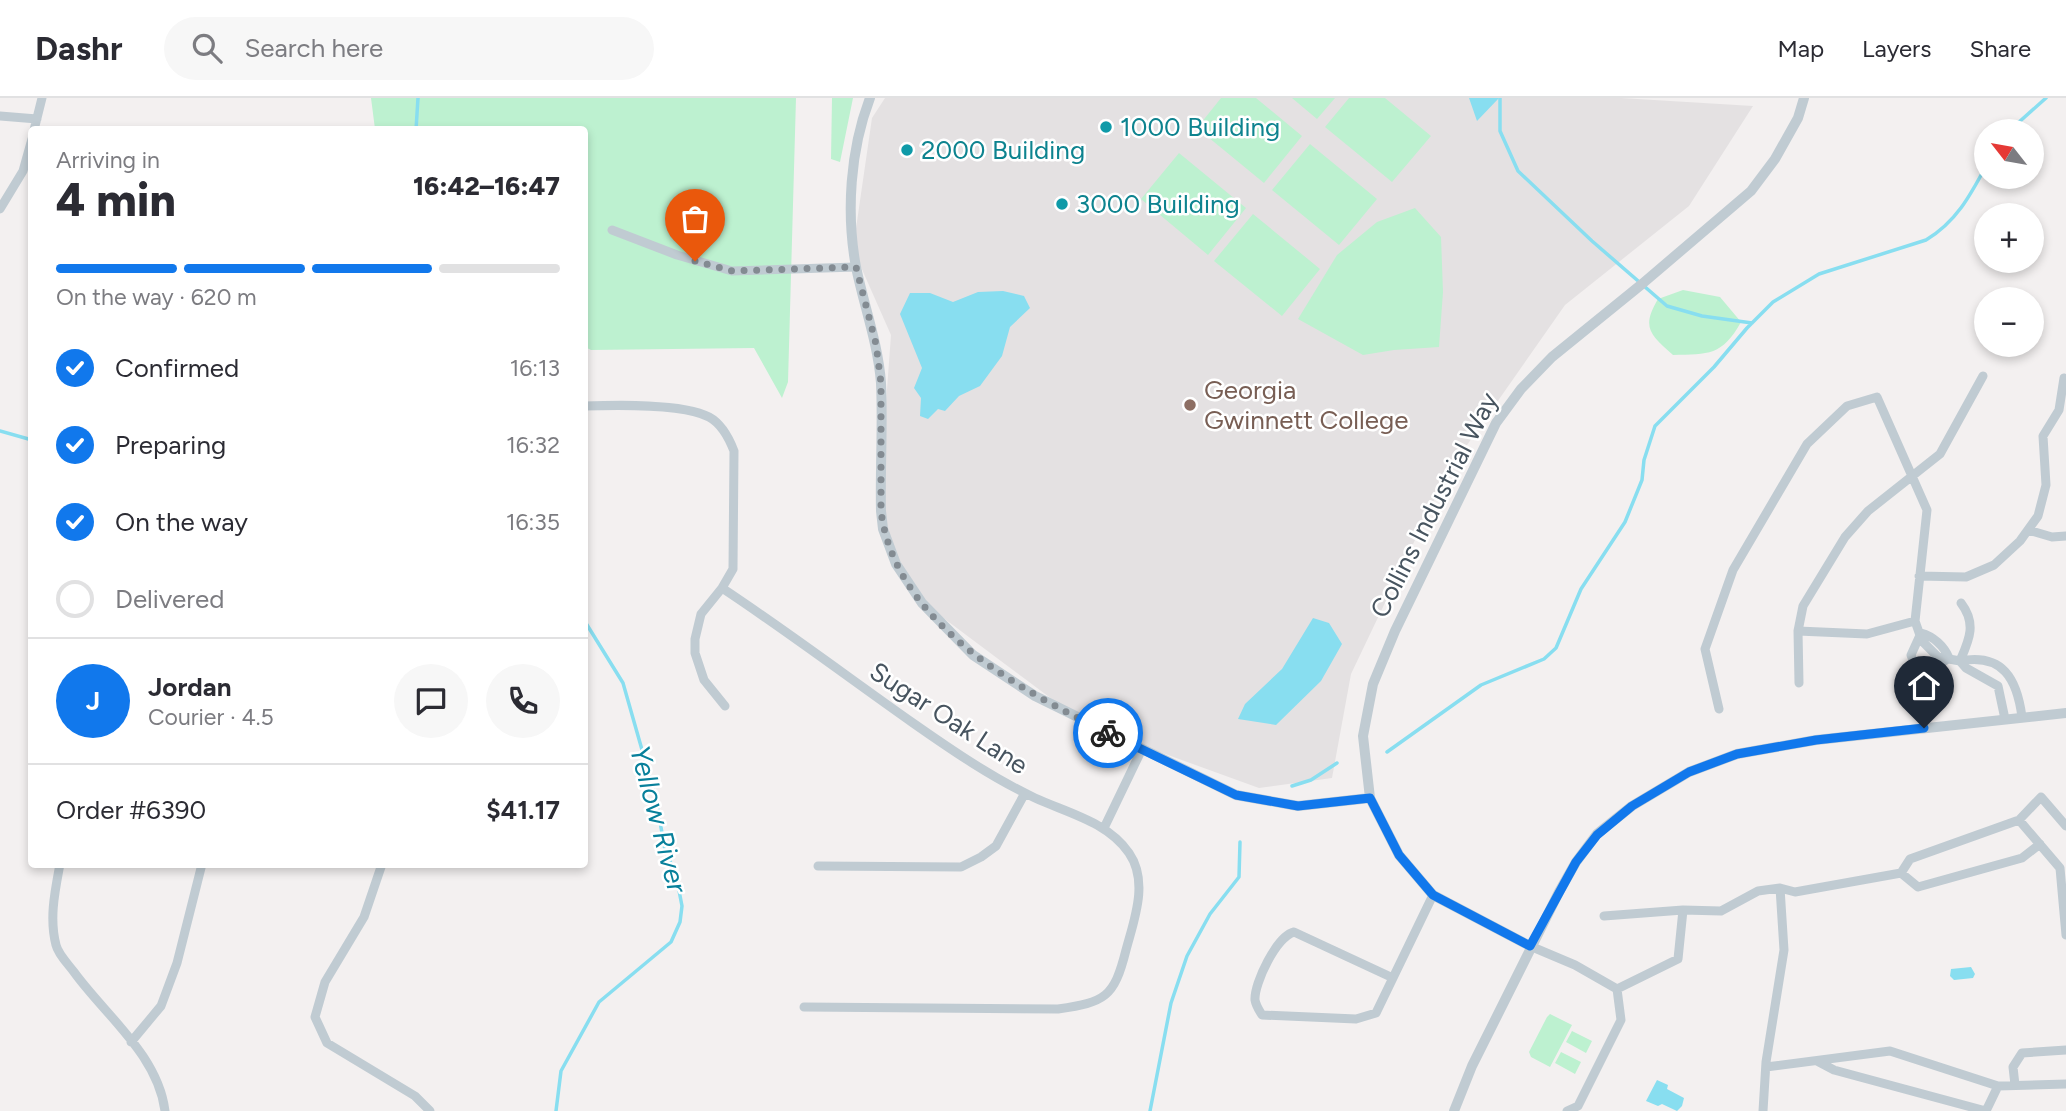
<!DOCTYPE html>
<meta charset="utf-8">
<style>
body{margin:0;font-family:Figtree,sans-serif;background:#f7f7f7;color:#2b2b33;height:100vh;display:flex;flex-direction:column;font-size:26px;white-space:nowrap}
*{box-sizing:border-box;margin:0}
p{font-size:23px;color:#7c7c81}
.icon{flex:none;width:38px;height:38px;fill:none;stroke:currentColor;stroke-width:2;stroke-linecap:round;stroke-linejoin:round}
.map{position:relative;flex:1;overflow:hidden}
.details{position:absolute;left:28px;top:28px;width:560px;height:742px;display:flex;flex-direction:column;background:#fff;border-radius:7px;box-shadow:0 4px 10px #0003}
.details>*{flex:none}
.needle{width:46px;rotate:301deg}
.fabs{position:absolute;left:1974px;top:21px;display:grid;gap:14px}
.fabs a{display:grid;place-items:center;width:70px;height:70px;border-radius:50%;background:#fff;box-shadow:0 4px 10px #0003;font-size:35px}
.pin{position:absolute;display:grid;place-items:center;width:60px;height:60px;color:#fff;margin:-72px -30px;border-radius:50% 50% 50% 0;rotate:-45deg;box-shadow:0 0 7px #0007}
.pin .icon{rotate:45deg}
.courier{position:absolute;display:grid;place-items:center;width:70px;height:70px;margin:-35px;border:5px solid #1178ec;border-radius:50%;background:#fff;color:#222;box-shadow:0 2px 9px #0007}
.summary em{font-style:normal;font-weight:800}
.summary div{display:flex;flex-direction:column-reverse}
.summary{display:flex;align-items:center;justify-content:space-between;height:119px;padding:0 28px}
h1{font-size:46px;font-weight:800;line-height:52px}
.bar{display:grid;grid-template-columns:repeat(4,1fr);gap:10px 7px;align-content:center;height:84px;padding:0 28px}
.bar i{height:9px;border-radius:5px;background:#e1e1e2}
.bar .current{background:#1178ec}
.bar p{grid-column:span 4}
.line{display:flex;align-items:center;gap:18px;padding:0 28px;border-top:2px solid #e1e1e2}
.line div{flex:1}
.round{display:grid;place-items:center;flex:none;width:74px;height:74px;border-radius:37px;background:#f7f7f7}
ol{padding:0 28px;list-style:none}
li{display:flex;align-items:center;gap:21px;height:77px}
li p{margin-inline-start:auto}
li .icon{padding:7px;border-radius:50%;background:#1178ec;color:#fff;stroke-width:4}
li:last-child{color:#7c7c81}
li i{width:38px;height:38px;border:4px solid #e1e1e2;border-radius:50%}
header{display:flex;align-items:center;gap:42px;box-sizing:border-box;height:98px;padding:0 35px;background:#fff;border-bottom:2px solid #e1e1e2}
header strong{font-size:33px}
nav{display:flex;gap:38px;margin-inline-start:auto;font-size:24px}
.search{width:490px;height:63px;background:#f7f7f7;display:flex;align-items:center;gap:18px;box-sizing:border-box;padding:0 24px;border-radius:38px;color:#7c7c81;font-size:26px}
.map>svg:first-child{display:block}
.education{fill:#e4e1e2}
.green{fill:#bdf1d0}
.water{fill:#88def0}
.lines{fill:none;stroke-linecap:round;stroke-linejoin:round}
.stream{stroke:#88def0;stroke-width:3.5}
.minor{stroke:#c0cbd2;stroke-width:9}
.tertiary{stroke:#c0cbd2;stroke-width:10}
.done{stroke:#838b92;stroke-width:7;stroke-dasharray:0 12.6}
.route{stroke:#1178ec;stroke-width:9}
.culture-dot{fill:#0f9aa8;stroke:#fff;stroke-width:2.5}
.education-dot{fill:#8d6e63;stroke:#fff;stroke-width:2.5}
.labels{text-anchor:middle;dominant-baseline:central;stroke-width:5;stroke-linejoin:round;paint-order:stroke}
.culture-label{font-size:26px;fill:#0d838f;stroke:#fff;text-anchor:start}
.education-label{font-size:26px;fill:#785e54;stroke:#fff;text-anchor:start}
.street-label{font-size:26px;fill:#47545f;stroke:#fff}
.water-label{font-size:28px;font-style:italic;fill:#08809b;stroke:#fff}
</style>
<header>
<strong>Dashr</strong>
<div class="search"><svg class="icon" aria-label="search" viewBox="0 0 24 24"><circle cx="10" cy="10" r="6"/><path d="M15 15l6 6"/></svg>Search here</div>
<nav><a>Map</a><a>Layers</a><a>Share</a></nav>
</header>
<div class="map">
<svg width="2066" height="1013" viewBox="0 0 2066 1013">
<rect width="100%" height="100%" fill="#f3f0f0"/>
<path class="education" d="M 885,0 L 1621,0 L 1753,8 L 1689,108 L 1565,207 L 1446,377 L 1351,576 L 1332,680 L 1259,690 L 1088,628 L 910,495 L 878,413 L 891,237 L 853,151 L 872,20 Z"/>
<path class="green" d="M 371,0 L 796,0 L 788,284 L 782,300 L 754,250 L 591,252 L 585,249 L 584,32 L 375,31 Z
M 832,0 L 853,0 L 840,64 L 831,61 Z
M 1221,0 L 1256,0 L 1302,38 L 1264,85 L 1197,30 Z
M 1292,0 L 1335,0 L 1317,21 Z
M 1349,0 L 1385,0 L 1431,38 L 1392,84 L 1325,29 Z
M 1310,46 L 1377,101 L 1339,147 L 1272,92 Z
M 1179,55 L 1246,110 L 1208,157 L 1141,101 Z
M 1415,110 L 1441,139 L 1443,194 L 1439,249 L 1394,252 L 1363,257 L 1298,221 L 1337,157 L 1377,124 Z
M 1253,116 L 1320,171 L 1282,218 L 1214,163 Z
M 1683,192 L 1720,199 L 1741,224 C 1722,258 1709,256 1673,257 C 1650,236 1641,230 1658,201 Z
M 1550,916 L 1572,927 L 1550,969 L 1531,959 L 1529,954 L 1547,919 Z
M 1572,933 L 1592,943 L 1586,955 L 1566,944 Z
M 1561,954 L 1581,964 L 1575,976 L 1555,965 Z"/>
<path class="water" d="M 1469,0 L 1499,0 L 1477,23 Z
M 1003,193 L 1024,198 L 1030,210 L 1010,229 L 1002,258 L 980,288 L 959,298 L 945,313 L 938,311 L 928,321 L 920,318 L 921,300 L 914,290 L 922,270 L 900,216 L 910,195 L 930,195 L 953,204 L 978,194 Z
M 1313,520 L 1329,525 L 1342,546 L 1321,583 L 1276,627 L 1238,621 L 1245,606 L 1282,571 Z
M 1971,869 L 1975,876 L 1973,880 L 1954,882 L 1950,878 L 1951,871 Z
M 1657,982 L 1668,987 L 1667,991 L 1684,1000 L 1682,1008 L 1677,1013 L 1662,1006 L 1658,1008 L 1646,1003 Z"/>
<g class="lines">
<path class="stream" d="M 1500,0 L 1500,33 L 1518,73 L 1592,143 L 1667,208 L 1702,218 L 1752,225
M 416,32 L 418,0
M 2009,33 L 2046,0
M 0,333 L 32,342
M 1387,654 L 1481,587 L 1544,561 L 1556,550 L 1581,491 L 1625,424 L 1642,382 L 1644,362 L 1655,328 L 1714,269 L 1747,230 L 1773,204 L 1819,176 L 1926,142 C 1956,124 1970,98 1986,68
M 1292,688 L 1311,682 L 1337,665
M 556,1013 L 561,973 L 599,904 L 671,844 L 680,824 L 682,808 L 676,777 L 665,752 L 656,701 L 623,585 L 584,522
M 1150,1013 L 1171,905 L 1187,858 L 1210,816 L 1239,779 L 1240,744"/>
<path class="minor" d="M 0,18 L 37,21
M 34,32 L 42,0
M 0,111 L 23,73 L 32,41
M 612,132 L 677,157 L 732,173 L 856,169
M 584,308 C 615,307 683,305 709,319 C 722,326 729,340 734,353 L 733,471 L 722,490 L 701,516 L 695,541 L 695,555 L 704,582 L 725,608
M 2028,432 L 2052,439 L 2066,438
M 1919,478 L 1966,479 L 1994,467 L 2020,443 L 2038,418 L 2046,387 L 2043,338 L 2059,312 L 2064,280
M 722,490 C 787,533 849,580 913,625 C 953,653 991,679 1035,700 C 1068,715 1108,724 1129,755 C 1149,784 1134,822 1126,852 C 1114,900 1105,904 1058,911 L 804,909
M 1798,533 L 1867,536 L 1915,523
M 1921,535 L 1911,557 L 1915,567 L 1922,573 L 1934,570 L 1949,560
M 1921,535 C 1933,538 1944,548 1949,560
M 1960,563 C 2003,555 2017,581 2022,619
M 1960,563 C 1969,542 1977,526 1961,505
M 1799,585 L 1798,533 L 1803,508 L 1845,439 L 1868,413 L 1940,356 L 1983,278
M 1719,611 L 1705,551 L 1733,472 L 1807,346 L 1847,308 L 1877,299 L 1927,412 L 1915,523 L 1922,543 L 1938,559 L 1960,563 L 1966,570 L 1998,588 L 2005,621
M 2019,722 L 2060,770 L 2066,837
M 1104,730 L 1142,651
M 60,766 C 55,793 49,820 56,847 C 58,856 68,866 74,874 C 105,917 158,957 165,1013
M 382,766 L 364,819 L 325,884 L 315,919 L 327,945 L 415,998 L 430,1013
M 818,768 L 961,769 L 981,759 L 996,748 L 1025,695
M 1901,775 L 1918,789 L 2022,760 L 2040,746
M 1780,790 L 1795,794 L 1901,775 L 1910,761 L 2019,722 L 2041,699 L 2066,728
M 1683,812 L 1721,813 L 1758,793 L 1780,790 L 1784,852 L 1766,964 L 1763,1013
M 1604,818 L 1683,812 L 1678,861 L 1617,891
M 1530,848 L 1575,867 L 1617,891 L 1621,922 L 1578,1008 L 1567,1013
M 1393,880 L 1294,834 C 1277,838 1254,885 1255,902 C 1256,908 1259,912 1262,917 L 1356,921 L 1376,915 L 1433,797
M 131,944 L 161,908 L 177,865 L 202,766
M 1817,963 L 1834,972 L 1986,1013 L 1998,988
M 1766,969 L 1890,953 L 1998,988 L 2066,986
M 2015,987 L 2013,969 L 2022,955 L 2066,952"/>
<path class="tertiary" d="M 870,0 C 850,52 846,115 856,169 C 864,208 878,245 881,285 C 883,327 880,371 881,413 L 883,431 L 896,466 L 922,505 L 973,557 L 1035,598 L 1236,697 L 1298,708 L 1370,700
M 1530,848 L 1433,797 L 1399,757 L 1370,700 L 1363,638 L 1373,586 L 1395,533 L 1496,325 L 1521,291 L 1552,259 L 1642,186 L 1751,93 L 1775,61 L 1798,20 L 1804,0
M 1454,1013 L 1472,968 L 1559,794 L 1576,764 L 1597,736 L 1632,708 L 1689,674 L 1737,656 L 1816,642 L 2066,615"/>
</g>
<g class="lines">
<path class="done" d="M 695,163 L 732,173 L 856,169 L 876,246 L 881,285 L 881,413 C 895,525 1018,591 1108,635"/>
<path class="route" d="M 1108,635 L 1236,697 L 1298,708 L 1370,700 L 1399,757 L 1433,797 L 1530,848 L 1576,764 L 1597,737 L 1632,708 L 1689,674 L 1737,656 L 1816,642 L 1924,630"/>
</g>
<g class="culture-dot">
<circle cx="1106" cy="29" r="7"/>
<circle cx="907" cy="52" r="7"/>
<circle cx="1062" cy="106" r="7"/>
</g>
<circle class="education-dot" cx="1190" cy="307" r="7"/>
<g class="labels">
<g class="culture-label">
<text x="1120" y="29">1000 Building</text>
<text x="921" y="52">2000 Building</text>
<text x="1076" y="106">3000 Building</text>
</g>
<g class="education-label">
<text x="1204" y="292">Georgia<tspan x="1204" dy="30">Gwinnett College</tspan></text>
</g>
<g class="street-label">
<text transform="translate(1434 407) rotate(-63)">Collins Industrial Way</text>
<text transform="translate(949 620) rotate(33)">Sugar Oak Lane</text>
</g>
<g class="water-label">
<text transform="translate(659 721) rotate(75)">Yellow River</text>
</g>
</g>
</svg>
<div class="fabs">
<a><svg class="needle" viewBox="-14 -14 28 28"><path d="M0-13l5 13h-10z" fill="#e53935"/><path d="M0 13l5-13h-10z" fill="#7c7c81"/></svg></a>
<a>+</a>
<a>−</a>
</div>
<div class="pin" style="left:695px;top:163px;background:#ea580c"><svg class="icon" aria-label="bag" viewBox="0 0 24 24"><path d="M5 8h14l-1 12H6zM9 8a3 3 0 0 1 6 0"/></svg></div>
<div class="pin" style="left:1924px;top:630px;background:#1f2937"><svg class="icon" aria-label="home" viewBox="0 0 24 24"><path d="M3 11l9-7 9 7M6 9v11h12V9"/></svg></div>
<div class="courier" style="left:1108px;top:635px"><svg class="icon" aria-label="bike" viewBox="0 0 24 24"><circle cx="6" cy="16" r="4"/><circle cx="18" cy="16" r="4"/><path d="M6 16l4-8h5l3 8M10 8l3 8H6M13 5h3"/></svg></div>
<section class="details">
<div class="summary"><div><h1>4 min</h1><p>Arriving in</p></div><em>16:42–16:47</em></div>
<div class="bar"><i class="current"></i><i class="current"></i><i class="current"></i><i></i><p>On the way · 620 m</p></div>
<ol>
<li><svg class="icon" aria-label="check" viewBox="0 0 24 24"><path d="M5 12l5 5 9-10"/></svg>Confirmed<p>16:13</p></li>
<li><svg class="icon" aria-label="check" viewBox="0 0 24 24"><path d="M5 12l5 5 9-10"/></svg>Preparing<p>16:32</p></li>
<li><svg class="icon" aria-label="check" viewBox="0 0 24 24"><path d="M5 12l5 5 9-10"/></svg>On the way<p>16:35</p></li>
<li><i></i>Delivered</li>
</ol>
<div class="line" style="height:126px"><b class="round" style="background:#1178ec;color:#fff">J</b><div><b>Jordan</b><p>Courier · 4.5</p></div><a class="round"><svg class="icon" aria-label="chat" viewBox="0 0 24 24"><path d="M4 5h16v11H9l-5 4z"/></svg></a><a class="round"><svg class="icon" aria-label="phone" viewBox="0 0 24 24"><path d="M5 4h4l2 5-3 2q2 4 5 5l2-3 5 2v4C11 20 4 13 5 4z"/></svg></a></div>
<div class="line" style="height:91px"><div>Order #6390</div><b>$41.17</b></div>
</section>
</div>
